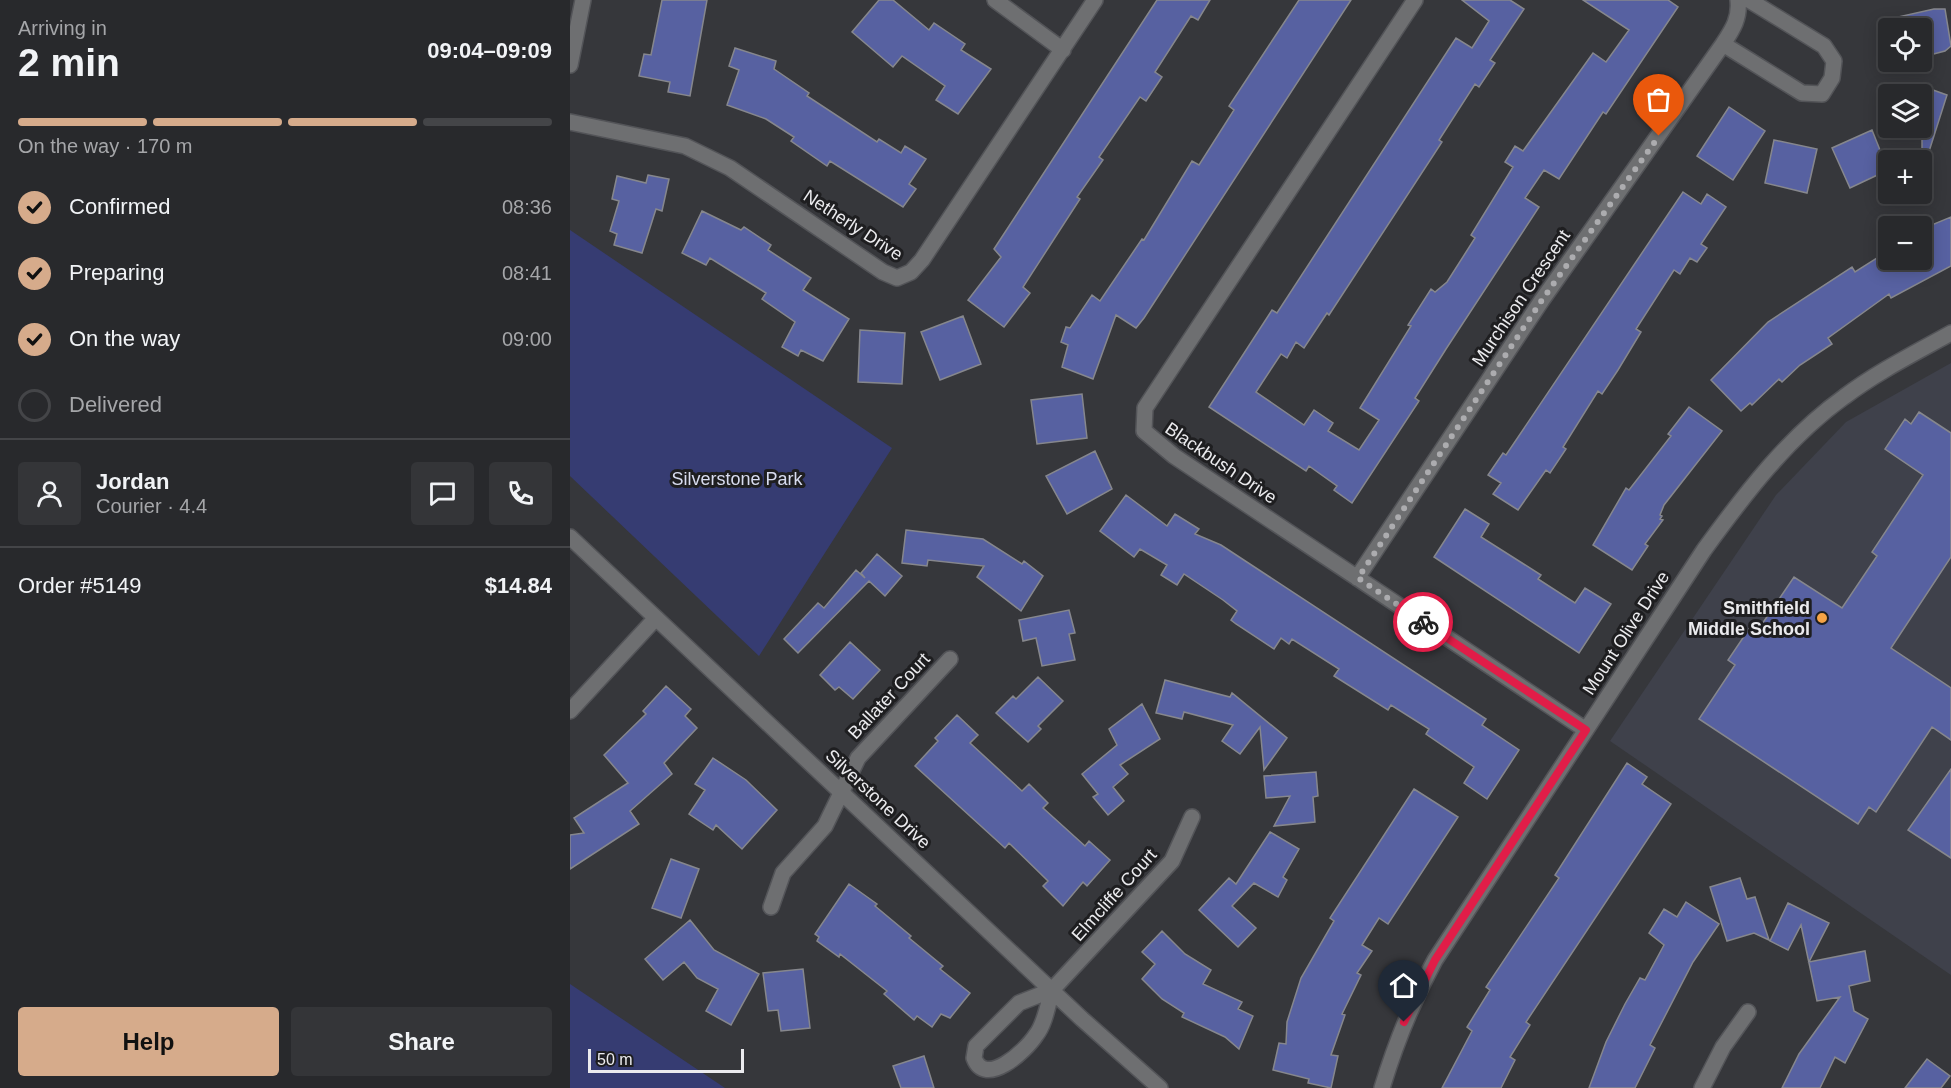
<!DOCTYPE html>
<meta charset="utf-8">
<style>
body{margin:0;font-family:Arial,sans-serif;background:#343538;color:#f1f3f6;height:100vh;display:flex;flex-direction:column;font-size:22px;white-space:nowrap}
*{box-sizing:border-box;margin:0}
p{font-size:20px;color:#a5a6a9}
.icon{flex:none;width:33px;height:33px;fill:none;stroke:currentColor;stroke-width:2;stroke-linecap:round;stroke-linejoin:round}
.map{position:relative;flex:1;overflow:hidden}
.panel{display:flex;flex-direction:column;background:#28292c;width:570px}
.panel>*{flex:none}
.fabs{position:absolute;left:1308px;top:18px;display:grid;gap:12px}
.fabs a{display:grid;place-items:center;width:54px;height:54px;border-radius:6px;background:#28292c;box-shadow:0 3px 15px #0003,0 0 0 2px #444548;font-size:30px}
.scale{position:absolute;left:18px;bottom:15px;width:156px;box-sizing:border-box;padding-left:6px;border:3px solid #ebebee;border-top:0;font-size:16px;line-height:21px;white-space:nowrap;color:#ebebee;-webkit-text-stroke:4px #1e1e20;paint-order:stroke}
.pin{position:absolute;display:grid;place-items:center;width:51px;height:51px;color:#fff;margin:-62px -26px;border-radius:50% 50% 50% 0;rotate:-45deg;box-shadow:0 0 6px #0007}
.pin .icon{rotate:45deg}
.courier{position:absolute;display:grid;place-items:center;width:60px;height:60px;margin:-30px;border:4px solid #e11d48;border-radius:50%;background:#fff;color:#222;box-shadow:0 2px 8px #0007}
.summary em{font-style:normal;font-weight:600}
.summary div{display:flex;flex-direction:column-reverse}
.summary{display:flex;align-items:center;justify-content:space-between;height:102px;padding:0 18px}
h1{font-size:39px;font-weight:600;line-height:45px}
.bar{display:grid;grid-template-columns:repeat(4,1fr);gap:9px 6px;align-content:center;height:72px;padding:0 18px}
.bar i{height:8px;border-radius:4px;background:#444548}
.bar .on{background:#d6ab8b}
.bar p{grid-column:span 4}
.line{display:flex;align-items:center;gap:15px;padding:0 18px;border-top:2px solid #444548}
.line div{flex:1}
.round{display:grid;place-items:center;flex:none;width:63px;height:63px;border-radius:6px;background:#343538}
ol{padding:0 18px;list-style:none}
li{display:flex;align-items:center;gap:18px;height:66px}
li p{margin-inline-start:auto}
li .icon{padding:6px;border-radius:50%;background:#d6ab8b;color:#111;stroke-width:4}
li:last-child{color:#a5a6a9}
li i{width:33px;height:33px;border:3px solid #444548;border-radius:50%}
.primary-button{display:flex;gap:12px;margin-top:auto;padding:12px 18px}
.primary-button a{flex:1;height:69px;border-radius:6px;background:#d6ab8b;color:#111;font-size:24px;font-weight:600;line-height:69px;text-align:center}
.primary-button a+a{background:#343538;color:#f1f3f6}
main{display:flex;flex:1;min-height:0}
.map>svg:first-child{display:block}
.built{fill:#3f414b}
.green{fill:#363c72}
.building{fill:#5761a1;stroke:#86878d;stroke-width:1.5}
.lines{fill:none;stroke-linecap:round;stroke-linejoin:round}
.minor-casing{stroke:#535458;stroke-width:18}
.minor{stroke:#6e6f71;stroke-width:15}
.done{stroke:#acacaf;stroke-width:6;stroke-dasharray:0 10.8}
.route{stroke:#e11d48;stroke-width:8}
.poi-dot{fill:#f5a346;stroke:#1e1e20;stroke-width:2}
.labels{text-anchor:middle;dominant-baseline:central;stroke-width:6;stroke-linejoin:round;paint-order:stroke}
.street-label{font-size:18px;fill:#ebebee;stroke:#1e1e20}
.park-label{font-size:18px;fill:#d8dcef;stroke:#1e1e20}
.poi-label{font-size:18px;font-weight:bold;fill:#ebebee;stroke:#1e1e20;text-anchor:end}
</style>
<main>
<section class="panel">
<div class="summary"><div><h1>2 min</h1><p>Arriving in</p></div><em>09:04–09:09</em></div>
<div class="bar"><i class="on"></i><i class="on"></i><i class="on"></i><i></i><p>On the way · 170 m</p></div>
<ol>
<li><svg class="icon" aria-label="check" viewBox="0 0 24 24"><path d="M5 12l5 5 9-10"/></svg>Confirmed<p>08:36</p></li>
<li><svg class="icon" aria-label="check" viewBox="0 0 24 24"><path d="M5 12l5 5 9-10"/></svg>Preparing<p>08:41</p></li>
<li><svg class="icon" aria-label="check" viewBox="0 0 24 24"><path d="M5 12l5 5 9-10"/></svg>On the way<p>09:00</p></li>
<li><i></i>Delivered</li>
</ol>
<div class="line" style="height:108px"><a class="round"><svg class="icon" aria-label="person" viewBox="0 0 24 24"><circle cx="12" cy="8" r="4"/><path d="M4 21q1-7 8-7t8 7"/></svg></a><div><b>Jordan</b><p>Courier · 4.4</p></div><a class="round"><svg class="icon" aria-label="chat" viewBox="0 0 24 24"><path d="M4 5h16v11H9l-5 4z"/></svg></a><a class="round"><svg class="icon" aria-label="phone" viewBox="0 0 24 24"><path d="M5 4h4l2 5-3 2q2 4 5 5l2-3 5 2v4C11 20 4 13 5 4z"/></svg></a></div>
<div class="line" style="height:78px"><div>Order #5149</div><b>$14.84</b></div>
<div class="primary-button"><a>Help</a><a>Share</a></div>
</section>
<div class="map">
<svg width="1381" height="1088" viewBox="0 0 1381 1088">
<rect width="100%" height="100%" fill="#36373b"/>
<path class="built" d="M 1381,363 L 1381,975 L 1040,741 L 1206,495 L 1276,422 Z"/>
<path class="green" d="M 0,230 L 322,448 L 189,656 L 0,476 Z
M 0,984 L 155,1088 L 0,1088 Z"/>
<path class="building" d="M 92,0 L 137,0 L 120,96 L 98,92 L 100,82 L 69,76 L 74,54 L 81,55 Z
M 309,0 L 323,0 L 359,30 L 364,23 L 395,44 L 391,50 L 421,69 L 388,114 L 366,100 L 375,86 L 332,56 L 323,67 L 282,32 Z
M 587,0 L 640,0 L 628,20 L 621,16 L 585,72 L 592,77 L 576,101 L 570,97 L 529,157 L 533,160 L 507,197 L 510,199 L 453,287 L 460,293 L 434,327 L 398,300 L 431,257 L 424,249 Z
M 729,0 L 781,0 L 574,318 L 566,328 L 546,315 L 523,379 L 492,367 L 498,345 L 491,342 L 496,327 L 500,328 L 522,295 L 530,301 L 572,239 L 574,240 L 622,161 L 629,165 L 664,110 L 659,106 Z
M 892,0 L 940,0 L 954,9 L 920,60 L 925,63 L 909,87 L 905,84 L 869,140 L 872,142 L 759,315 L 757,313 L 734,348 L 726,342 L 717,358 L 711,354 L 686,392 L 734,425 L 744,410 L 763,423 L 758,431 L 789,450 L 809,420 L 790,408 L 841,326 L 838,325 L 861,289 L 865,292 L 877,282 L 905,238 L 901,235 L 943,167 L 935,162 L 945,146 L 953,151 L 1023,53 L 1036,62 L 1059,30 L 1013,0 L 1098,0 L 1108,7 L 1036,114 L 1033,112 L 989,179 L 974,170 L 955,198 L 969,207 L 876,349 L 845,398 L 849,401 L 782,503 L 764,490 L 767,486 L 739,466 L 736,471 L 639,407 L 702,310 L 707,313 L 886,38 L 902,48 L 919,21 Z
M 1364,9 L 1375,9 L 1381,46 L 1375,51 L 1352,57 L 1352,28 L 1310,28 L 1310,21 Z
M 165,48 L 206,61 L 204,69 L 239,93 L 237,96 L 307,142 L 309,139 L 331,153 L 335,146 L 356,159 L 339,184 L 346,189 L 333,207 L 260,161 L 257,166 L 221,141 L 224,137 L 196,119 L 157,105 L 169,70 L 159,66 Z
M 1352,86 L 1377,95 L 1355,164 L 1352,163 Z
M 1159,107 L 1195,131 L 1163,180 L 1127,156 Z
M 1302,130 L 1318,170 L 1280,188 L 1262,148 Z
M 1204,140 L 1247,149 L 1237,193 L 1195,183 Z
M 78,175 L 99,179 L 92,211 L 86,209 L 72,253 L 44,245 L 47,234 L 40,231 L 49,201 L 42,199 L 47,176 L 76,183 Z
M 1113,192 L 1131,204 L 1137,194 L 1156,207 L 1131,244 L 1137,248 L 1127,262 L 1120,258 L 1110,274 L 1104,270 L 1066,329 L 1071,332 L 1048,370 L 1032,394 L 1028,391 L 993,447 L 996,449 L 980,473 L 976,470 L 948,510 L 923,494 L 931,483 L 918,475 L 933,453 L 936,455 Z
M 132,211 L 171,230 L 174,227 L 201,245 L 198,250 L 241,278 L 233,290 L 279,319 L 253,361 L 231,350 L 228,356 L 212,347 L 225,322 L 192,299 L 196,293 L 140,258 L 136,265 L 112,253 Z
M 1381,217 L 1381,266 L 1321,298 L 1319,294 L 1258,338 L 1262,344 L 1230,365 L 1212,382 L 1209,379 L 1182,405 L 1180,403 L 1171,411 L 1141,380 L 1198,322 L 1282,267 L 1285,272 L 1318,251 L 1318,260 L 1352,260 L 1352,229 Z
M 393,316 L 411,364 L 370,380 L 351,332 Z
M 290,330 L 335,333 L 332,384 L 288,382 Z
M 512,394 L 517,438 L 467,444 L 461,400 Z
M 1119,407 L 1152,431 L 1094,505 L 1090,515 L 1092,516 L 1090,519 L 1093,520 L 1075,544 L 1078,546 L 1062,570 L 1023,545 L 1056,488 L 1059,490 L 1101,436 L 1098,434 Z
M 1349,412 L 1381,433 L 1381,557 L 1321,648 L 1381,688 L 1381,740 L 1362,727 L 1306,812 L 1299,807 L 1288,824 L 1129,719 L 1165,665 L 1158,660 L 1181,626 L 1188,630 L 1224,577 L 1272,608 L 1307,556 L 1302,552 L 1353,475 L 1315,449 L 1335,419 L 1341,424 Z
M 525,451 L 542,489 L 497,514 L 476,476 Z
M 556,495 L 597,526 L 605,514 L 629,529 L 625,534 L 651,545 L 916,719 L 912,725 L 949,750 L 917,799 L 894,783 L 904,767 L 856,734 L 859,729 L 821,705 L 818,710 L 764,676 L 769,669 L 722,639 L 719,644 L 711,638 L 704,649 L 666,624 L 661,620 L 667,611 L 653,600 L 614,574 L 607,585 L 591,575 L 597,565 L 570,549 L 564,557 L 530,531 Z
M 895,509 L 919,524 L 911,537 L 971,575 L 968,579 L 1005,603 L 1015,588 L 1041,604 L 1009,653 L 864,557 Z
M 336,530 L 413,539 L 452,564 L 454,561 L 473,576 L 451,611 L 407,577 L 414,566 L 358,560 L 357,566 L 332,563 Z
M 307,554 L 332,576 L 315,596 L 299,581 L 228,653 L 214,639 L 248,603 L 254,608 L 286,570 L 295,578 L 291,573 Z
M 499,610 L 505,633 L 499,634 L 505,660 L 472,666 L 466,638 L 453,641 L 449,620 Z
M 280,642 L 310,670 L 283,699 L 269,687 L 265,690 L 250,675 Z
M 468,677 L 493,701 L 468,726 L 471,729 L 458,742 L 426,713 L 443,696 L 446,699 Z
M 595,680 L 660,697 L 662,693 L 717,738 L 694,770 L 690,727 L 670,754 L 652,741 L 663,725 L 614,712 L 612,719 L 586,713 Z
M 96,686 L 121,709 L 115,716 L 127,728 L 94,763 L 102,774 L 60,811 L 69,824 L 0,869 L 0,835 L 14,833 L 4,818 L 58,783 L 34,755 L 76,714 L 73,711 Z
M 572,704 L 590,739 L 550,765 L 558,774 L 543,787 L 554,801 L 538,815 L 523,797 L 528,794 L 512,774 L 547,745 L 539,729 Z
M 387,715 L 408,735 L 400,743 L 452,791 L 459,784 L 478,803 L 473,808 L 515,846 L 519,841 L 540,860 L 517,886 L 513,882 L 493,906 L 473,886 L 478,881 L 439,843 L 435,848 L 345,766 L 368,741 L 365,738 Z
M 143,758 L 176,780 L 207,810 L 172,849 L 146,825 L 143,830 L 119,814 L 135,790 L 125,784 Z
M 1057,763 L 1077,777 L 1072,784 L 1101,804 L 956,1022 L 960,1025 L 940,1057 L 945,1060 L 931,1088 L 872,1088 L 902,1031 L 897,1027 L 920,990 L 916,987 L 989,878 L 985,875 Z
M 1381,769 L 1381,858 L 1338,830 Z
M 746,772 L 748,796 L 743,797 L 745,822 L 704,826 L 720,796 L 696,798 L 694,776 Z
M 844,789 L 888,817 L 818,924 L 809,918 L 792,945 L 802,951 L 787,973 L 791,975 L 772,1014 L 775,1015 L 761,1055 L 768,1056 L 761,1088 L 738,1083 L 739,1079 L 703,1070 L 709,1043 L 716,1044 L 717,1022 L 731,978 L 764,921 L 760,918 Z
M 700,832 L 729,849 L 713,877 L 717,880 L 708,897 L 684,883 L 662,906 L 686,928 L 668,947 L 629,910 L 659,878 L 666,884 Z
M 101,859 L 129,869 L 111,918 L 82,908 Z
M 1170,878 L 1177,899 L 1185,897 L 1199,940 L 1184,933 L 1157,941 L 1140,887 Z
M 279,884 L 307,904 L 305,906 L 341,936 L 339,938 L 373,966 L 370,969 L 400,993 L 380,1018 L 371,1014 L 362,1027 L 347,1016 L 344,1020 L 314,994 L 317,991 L 270,954 L 269,957 L 247,941 L 249,937 L 245,934 Z
M 1116,902 L 1149,924 L 1123,962 L 1080,1045 L 1085,1048 L 1065,1088 L 1019,1088 L 1036,1042 L 1055,1004 L 1070,978 L 1075,980 L 1094,945 L 1079,933 L 1094,909 L 1107,917 Z
M 1218,903 L 1259,923 L 1239,962 L 1295,951 L 1300,981 L 1279,986 L 1284,1011 L 1298,1019 L 1275,1063 L 1265,1057 L 1250,1088 L 1212,1088 L 1229,1054 L 1270,997 L 1247,1001 L 1231,925 L 1218,950 L 1200,941 Z
M 120,920 L 144,950 L 189,974 L 161,1025 L 136,1011 L 148,989 L 127,978 L 114,962 L 93,980 L 75,959 Z
M 592,931 L 615,954 L 641,970 L 633,984 L 672,1002 L 668,1009 L 683,1016 L 669,1049 L 655,1037 L 612,1017 L 614,1013 L 592,999 L 572,979 L 585,964 L 572,952 Z
M 233,969 L 240,1028 L 211,1031 L 208,1010 L 198,1011 L 193,973 Z
M 354,1056 L 364,1088 L 331,1088 L 323,1066 Z
M 1357,1059 L 1380,1076 L 1371,1088 L 1335,1088 Z"/>
<g class="lines">
<g class="minor-casing">
<path id="minor" d="M 425,0 L 493,50
M 845,0 L 575,408 L 574,431 L 604,456 L 1016,730
M 1153,44 L 1232,93 L 1252,94 L 1262,78 L 1264,61 L 1254,46 L 1179,0
M 0,65 L 13,0
M 0,122 L 115,146 L 160,168 L 313,272 L 327,278 L 341,272 L 352,260 L 525,0
M 0,537 L 512,1019 L 590,1088
M 787,578 L 972,300 L 1153,44 C 1163,29 1170,18 1168,0
M 0,711 L 85,619
M 201,907 L 213,873 L 255,826 L 288,758 L 380,659
M 482,990 C 478,1004 475,1024 466,1035 C 455,1052 415,1088 404,1058 L 406,1046 L 449,1003 Z
M 482,990 L 602,861 L 622,817
M 812,1088 C 826,1042 842,1002 865,960 L 1134,550 C 1174,495 1218,437 1274,397 C 1307,372 1345,353 1381,333
M 1132,1088 L 1153,1047 L 1178,1012"/>
</g>
<use href="#minor" class="minor"/>
</g>
<g class="lines">
<path class="done" d="M 853,622 L 788,578 L 972,300 L 1089,136"/>
<path class="route" d="M 834,1022 L 865,960 L 1016,730 L 853,622"/>
</g>
<circle class="poi-dot" cx="1252" cy="618" r="6"/>
<g class="labels">
<g class="street-label">
<text transform="translate(283 225) rotate(33)">Netherly Drive</text>
<text transform="translate(951 298) rotate(-56)">Murchison Crescent</text>
<text transform="translate(651 463) rotate(34)">Blackbush Drive</text>
<text transform="translate(1056 633) rotate(-57)">Mount Olive Drive</text>
<text transform="translate(319 696) rotate(-47)">Ballater Court</text>
<text transform="translate(308 799) rotate(43)">Silverstone Drive</text>
<text transform="translate(544 895) rotate(-48)">Elmcliffe Court</text>
</g>
<g class="park-label">
<text x="167" y="479">Silverstone Park</text>
</g>
<g class="poi-label">
<text x="1240" y="608">Smithfield<tspan x="1240" dy="21">Middle School</tspan></text>
</g>
</g>
</svg>
<div class="fabs">
<a><svg class="icon" aria-label="locate" viewBox="0 0 24 24"><circle cx="12" cy="12" r="6"/><path d="M12 2v4M12 18v4M2 12h4M18 12h4"/></svg></a>
<a><svg class="icon" aria-label="layers" viewBox="0 0 24 24"><path d="M12 4l9 5-9 5-9-5zM3 14l9 5 9-5"/></svg></a>
<a>+</a>
<a>−</a>
</div>
<div class="scale">50 m</div>
<div class="pin" style="left:1089px;top:136px;background:#ea580c"><svg class="icon" aria-label="bag" viewBox="0 0 24 24"><path d="M5 8h14l-1 12H6zM9 8a3 3 0 0 1 6 0"/></svg></div>
<div class="pin" style="left:834px;top:1022px;background:#1f2937"><svg class="icon" aria-label="home" viewBox="0 0 24 24"><path d="M3 11l9-7 9 7M6 9v11h12V9"/></svg></div>
<div class="courier" style="left:853px;top:622px"><svg class="icon" aria-label="bike" viewBox="0 0 24 24"><circle cx="6" cy="16" r="4"/><circle cx="18" cy="16" r="4"/><path d="M6 16l4-8h5l3 8M10 8l3 8H6M13 5h3"/></svg></div>
</div>
</main>
